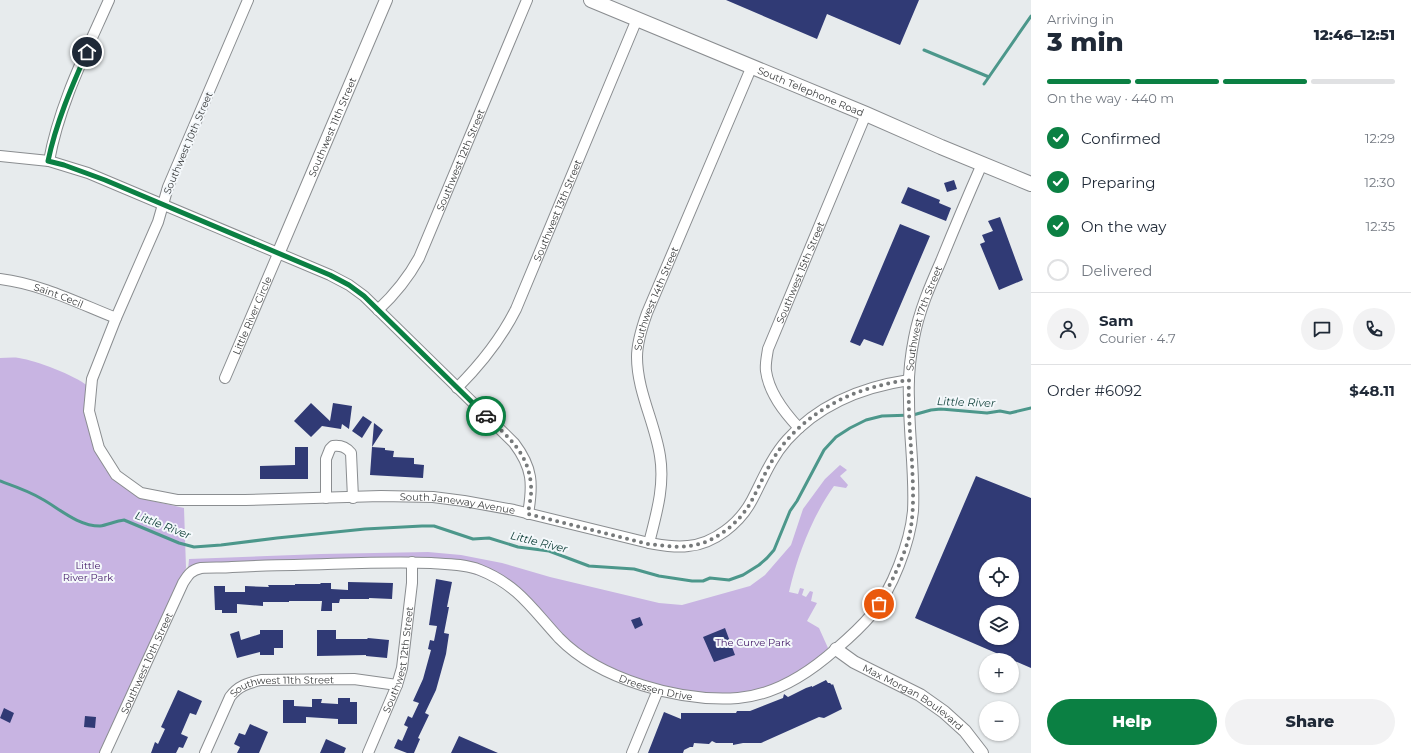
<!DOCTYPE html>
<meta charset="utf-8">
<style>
body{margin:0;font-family:Montserrat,sans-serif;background:#f2f2f3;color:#1f2937;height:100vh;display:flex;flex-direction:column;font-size:15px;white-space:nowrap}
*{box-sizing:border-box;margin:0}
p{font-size:13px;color:#747a83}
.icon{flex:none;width:22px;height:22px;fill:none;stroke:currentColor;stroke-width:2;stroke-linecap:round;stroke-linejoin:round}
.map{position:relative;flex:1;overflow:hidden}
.details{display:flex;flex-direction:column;background:#fff;width:380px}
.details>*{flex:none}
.controls{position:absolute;left:979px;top:557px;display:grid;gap:8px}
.controls a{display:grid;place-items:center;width:40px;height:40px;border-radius:50%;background:#fff;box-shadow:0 1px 3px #0004;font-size:20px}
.pin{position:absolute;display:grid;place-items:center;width:34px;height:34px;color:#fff;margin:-17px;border:2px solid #fff;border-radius:50%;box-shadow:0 1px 4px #0007}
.courier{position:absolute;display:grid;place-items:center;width:40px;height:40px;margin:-20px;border:3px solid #0b8043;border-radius:50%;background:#fff;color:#222;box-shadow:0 1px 5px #0007}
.head em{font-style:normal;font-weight:800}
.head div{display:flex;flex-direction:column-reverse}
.head{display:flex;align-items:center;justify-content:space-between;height:68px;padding:0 16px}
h1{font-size:26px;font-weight:800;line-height:30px}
.bar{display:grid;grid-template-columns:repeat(4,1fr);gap:6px 4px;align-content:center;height:48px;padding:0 16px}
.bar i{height:5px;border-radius:3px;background:#e0e1e3}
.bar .on{background:#0b8043}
.bar p{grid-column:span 4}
.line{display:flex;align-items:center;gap:10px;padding:0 16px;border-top:1px solid #e0e1e3}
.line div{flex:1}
.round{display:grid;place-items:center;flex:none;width:42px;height:42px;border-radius:21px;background:#f2f2f3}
ol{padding:0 16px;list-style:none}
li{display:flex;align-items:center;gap:12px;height:44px}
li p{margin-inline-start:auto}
li .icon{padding:4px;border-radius:50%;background:#0b8043;color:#fff;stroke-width:4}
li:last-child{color:#747a83}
li i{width:22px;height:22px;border:2px solid #e0e1e3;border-radius:50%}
.button{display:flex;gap:8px;margin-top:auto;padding:8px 16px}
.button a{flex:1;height:46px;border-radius:24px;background:#0b8043;color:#fff;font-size:16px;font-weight:800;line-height:46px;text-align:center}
.button a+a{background:#f2f2f3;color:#1f2937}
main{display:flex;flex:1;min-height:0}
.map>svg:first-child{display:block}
.green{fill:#c8b4e2}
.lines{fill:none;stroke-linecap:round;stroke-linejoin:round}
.stream{stroke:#4c978b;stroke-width:3}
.building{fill:#303a75;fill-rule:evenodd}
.minor-casing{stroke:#8a8d90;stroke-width:12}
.tertiary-casing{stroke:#8a8d90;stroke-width:14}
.secondary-casing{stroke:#8a8d90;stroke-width:16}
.minor{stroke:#fff;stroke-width:10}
.tertiary{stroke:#fff;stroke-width:12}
.secondary{stroke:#fff;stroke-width:14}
.done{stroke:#777a7b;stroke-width:4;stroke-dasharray:0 7.2}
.route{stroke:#0b8043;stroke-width:5}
.labels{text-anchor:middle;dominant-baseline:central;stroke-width:4;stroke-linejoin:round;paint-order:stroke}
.street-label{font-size:10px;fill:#3b3d3e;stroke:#f4f8fb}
.park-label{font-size:10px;fill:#421867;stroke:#f4f8fb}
.water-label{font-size:11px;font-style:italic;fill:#0f3f38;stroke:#f4f8fb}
</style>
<main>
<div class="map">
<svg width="1031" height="753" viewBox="0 0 1031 753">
<rect width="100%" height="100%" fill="#e7ebed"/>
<path class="green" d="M 0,358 C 6,358 13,357 19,358 C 37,361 74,375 88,386 L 105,469 L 139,498 L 184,508 L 186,568 L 99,753 L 0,753 Z
M 840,465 L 847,470 L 840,476 L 848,485 L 846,488 L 834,486 C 812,517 798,554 789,592 L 798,594 L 800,588 L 804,589 L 802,595 L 806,597 L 810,591 L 813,592 L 811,601 L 817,603 L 807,621 L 819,628 L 828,648 L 787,687 L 695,698 L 595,665 L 511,591 L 492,581 L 461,569 L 433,564 L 188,571 L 189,559 L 321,554 L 428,552 L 461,555 L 502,563 L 550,577 L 659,603 L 682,605 L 750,586 L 765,575 L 791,545 L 803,509 L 825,479 Z"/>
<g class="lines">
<path class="stream" d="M 924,50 L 989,77
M 984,84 L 1031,16
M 0,481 C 14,486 29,491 42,499 C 60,509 78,526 100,526 C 107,525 116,521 124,520 L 179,543 L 194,547 L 221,545 L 277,538 L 365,529 L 422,526 L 434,526 L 473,539 L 489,538 L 518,547 L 549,551 L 589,566 L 634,569 L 659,576 L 692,581 L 703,581 L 710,578 L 729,580 L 743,575 L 759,565 L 767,558 L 774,550 L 790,511 L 797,501 L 824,450 L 836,437 L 850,428 L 866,420 L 882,416 L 913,415 L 931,410 L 941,409 L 987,413 L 1000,411 L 1010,413 L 1031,408"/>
</g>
<path class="building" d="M 726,0 L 919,0 L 900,45 L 827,14 L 817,39 Z
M 954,180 L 957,189 L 947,192 L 944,183 Z
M 908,187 L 940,200 L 939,203 L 951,208 L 946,221 L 901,203 Z
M 1000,217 L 1023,280 L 999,290 L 980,244 L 985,242 L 982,235 L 993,231 L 988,221 Z
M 900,224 L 930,236 L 883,346 L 864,339 L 860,346 L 850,342 Z
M 311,403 L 330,421 L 333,403 L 352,406 L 349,429 L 342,424 L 341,429 L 322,426 L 311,437 L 294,421 Z
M 363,416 L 372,422 L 362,438 L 352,431 Z
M 374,423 L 383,430 L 372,447 Z
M 295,447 L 308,447 L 308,479 L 260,479 L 260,466 L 295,465 Z
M 372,447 L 385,448 L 385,450 L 394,451 L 393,457 L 414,458 L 414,464 L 424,465 L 423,478 L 370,475 Z
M 976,476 L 1031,498 L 1031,668 L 915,618 ZM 986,564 L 1012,564 L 1012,590 L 986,590 ZM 986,612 L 1012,612 L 1012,638 L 986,638 Z
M 436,579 L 452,582 L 447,607 L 449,607 L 444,633 L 449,634 L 446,654 L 436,690 L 425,713 L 429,715 L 418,738 L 420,739 L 414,753 L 407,753 L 394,748 L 398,739 L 402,741 L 408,727 L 404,725 L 408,716 L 412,718 L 419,703 L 413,701 L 423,679 L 431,650 L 428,649 L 430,640 L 434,641 L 437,626 L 429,625 Z
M 348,582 L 393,583 L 392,599 L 369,598 L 369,599 L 340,599 L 339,603 L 332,603 L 332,611 L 321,611 L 322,601 L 289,601 L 289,602 L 263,602 L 263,606 L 237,604 L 237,613 L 222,613 L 222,610 L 215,610 L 214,586 L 225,586 L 225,592 L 245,592 L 245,586 L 269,587 L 268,585 L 295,585 L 295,584 L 320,584 L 321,583 L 331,583 L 331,589 L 348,590 Z
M 640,617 L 643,625 L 635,629 L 631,620 Z
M 725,628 L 735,655 L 714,662 L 703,637 Z
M 260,630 L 283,630 L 283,648 L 274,648 L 274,655 L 260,655 L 260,652 L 237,658 L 230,634 L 239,631 L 241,640 L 260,634 Z
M 317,630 L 336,630 L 336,639 L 367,639 L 368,638 L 389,640 L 387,658 L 366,656 L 366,655 L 317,656 Z
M 826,680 L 828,683 L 830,683 L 832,685 L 833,684 L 842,709 L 824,718 L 819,717 L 761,743 L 743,743 L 733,745 L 733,743 L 716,743 L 712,741 L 709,744 L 694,743 L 693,747 L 690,747 L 684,750 L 683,753 L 648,753 L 664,712 L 681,719 L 681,713 L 736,713 L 737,711 L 750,711 L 783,698 L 784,694 L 788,697 L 806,688 L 812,686 L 812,687 Z
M 178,690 L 202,701 L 196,715 L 190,713 L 181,734 L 188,737 L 183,748 L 179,747 L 176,753 L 151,753 L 155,742 L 158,744 L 165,729 L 161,727 Z
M 338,698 L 350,698 L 350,702 L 357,702 L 357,724 L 338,724 L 338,719 L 306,717 L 306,723 L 283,723 L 283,700 L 294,700 L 294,706 L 312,707 L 312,699 L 322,699 L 321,703 L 338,704 Z
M 4,708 L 14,713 L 10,723 L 0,718 Z
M 85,716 L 96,717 L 95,728 L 84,727 Z
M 250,724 L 268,732 L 259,753 L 237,753 L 240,747 L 234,744 L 239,733 L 245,735 Z
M 459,736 L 498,753 L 451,753 Z
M 326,739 L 346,748 L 344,753 L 320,753 Z"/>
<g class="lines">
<g class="minor-casing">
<g id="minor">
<path id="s1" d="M 248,0 L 168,187 L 158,222 L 116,318 L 92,379 L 89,411 L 99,448 L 116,475 L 141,493 L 177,500 L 245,500 L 381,496 L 433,497 L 464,501 L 514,510 L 649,543 C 661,545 675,548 688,546 C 714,544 740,523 752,500 C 763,479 771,458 787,440 C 819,404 862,387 909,380"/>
<path d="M 0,156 L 49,161 L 88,173 L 330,275 L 349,285 L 364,296 L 514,443 C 533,468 533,484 528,514"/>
<path d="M 49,161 C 59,105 86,52 109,0"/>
<path id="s2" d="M 0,279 C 41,284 78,303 116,318"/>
<path id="s3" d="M 378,310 C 394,295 408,278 419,258 L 527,0"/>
<path id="s4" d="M 225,378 L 278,254"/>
<path id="s5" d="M 457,388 C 481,364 501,339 516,309 L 637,19"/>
<path id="s6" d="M 799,428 C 784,412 769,393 766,371 C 765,364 767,356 768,349 L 866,114"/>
<path d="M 326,498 L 326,459 L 330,449 L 333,446 C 341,445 346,447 351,453 L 353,498"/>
<path id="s7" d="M 649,543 C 656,515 665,486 660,456 C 655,423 637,391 637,357 C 637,342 642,327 647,313 L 752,66"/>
<path id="s8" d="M 105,753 L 183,583 C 188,575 191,570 201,568 C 211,567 222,568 232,567 C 253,566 274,565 294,565 C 340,564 386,561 431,563 C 447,564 465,564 480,570 C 518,585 533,610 559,638 C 600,680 680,702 738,698 C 775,695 809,673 836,649 C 849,638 861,627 872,614 C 892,590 910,543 913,511 C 915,474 909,437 909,399 C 908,378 910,358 914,338 C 919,311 930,286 941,261 C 954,229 968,196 982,164"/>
<path id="s9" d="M 205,753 L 230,697 C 238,686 248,683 261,680 L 354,679 L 397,685"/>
<path id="s10" d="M 368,753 L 397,685 L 402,668 L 412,583 L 412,562"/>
<path d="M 632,753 L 658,690"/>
</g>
</g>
<g class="tertiary-casing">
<g id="tertiary">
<path id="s11" d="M 278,254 L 386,0"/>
<path id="s12" d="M 836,649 L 854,662 L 920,695 L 944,712 L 965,731 L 982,753"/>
</g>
</g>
<g class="secondary-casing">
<g id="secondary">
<path id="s13" d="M 591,0 L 866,114 L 941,147 L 1031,184"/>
</g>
</g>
<use href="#minor" class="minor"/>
<use href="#tertiary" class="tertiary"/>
<use href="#secondary" class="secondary"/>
</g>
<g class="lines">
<path class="done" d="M 486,416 C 508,437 529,453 531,486 C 532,495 529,505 528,514 L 648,544 C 661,545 675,548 688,546 C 714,544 740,523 752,500 C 763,479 771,458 787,440 C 819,404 862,386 909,380 C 908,407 910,435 912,462 C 913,488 915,515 908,541 C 901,563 891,584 879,604"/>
<path class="route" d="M 87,52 C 71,88 56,123 48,161 L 64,165 L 105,180 L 330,275 L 349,285 L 364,296 L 486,416"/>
</g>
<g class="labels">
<g class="street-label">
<text stroke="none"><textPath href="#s13" startOffset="238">South Telephone Road</textPath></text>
<text stroke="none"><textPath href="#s11" startOffset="138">Southwest 11th Street</textPath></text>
<text transform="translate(188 143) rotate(-67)">Southwest 10th Street</text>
<text stroke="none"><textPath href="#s3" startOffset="173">Southwest 12th Street</textPath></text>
<text stroke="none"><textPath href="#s5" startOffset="206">Southwest 13th Street</textPath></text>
<text stroke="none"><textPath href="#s6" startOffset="172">Southwest 15th Street</textPath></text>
<text stroke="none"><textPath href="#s2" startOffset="61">Saint Cecil</textPath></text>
<text stroke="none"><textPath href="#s7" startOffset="252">Southwest 14th Street</textPath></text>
<text stroke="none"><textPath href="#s4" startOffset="68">Little River Circle</textPath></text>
<text stroke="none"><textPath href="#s8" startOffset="1259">Southwest 17th Street</textPath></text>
<text stroke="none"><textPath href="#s1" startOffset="861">South Janeway Avenue</textPath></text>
<text stroke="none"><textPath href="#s10" startOffset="99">Southwest 12th Street</textPath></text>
<text stroke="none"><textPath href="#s8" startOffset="99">Southwest 10th Street</textPath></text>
<text stroke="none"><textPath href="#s8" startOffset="707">Dreessen Drive</textPath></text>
<text stroke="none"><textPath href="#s9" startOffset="117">Southwest 11th Street</textPath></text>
<text stroke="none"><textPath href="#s12" startOffset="91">Max Morgan Boulevard</textPath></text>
</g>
<g class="park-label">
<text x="88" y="565">Little<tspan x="88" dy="12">River Park</tspan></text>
<text x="753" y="642">The Curve Park</text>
</g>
<g class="water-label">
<text transform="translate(966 402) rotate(2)">Little River</text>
<text transform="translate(163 525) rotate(21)">Little River</text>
<text transform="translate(539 542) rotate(14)">Little River</text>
</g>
</g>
</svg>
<div class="controls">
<a><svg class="icon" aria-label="locate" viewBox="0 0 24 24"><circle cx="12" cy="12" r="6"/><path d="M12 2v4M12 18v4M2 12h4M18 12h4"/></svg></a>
<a><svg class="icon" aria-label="layers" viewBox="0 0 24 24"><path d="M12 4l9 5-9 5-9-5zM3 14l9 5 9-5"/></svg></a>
<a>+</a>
<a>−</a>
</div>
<div class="pin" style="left:879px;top:604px;background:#ea580c"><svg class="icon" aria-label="bag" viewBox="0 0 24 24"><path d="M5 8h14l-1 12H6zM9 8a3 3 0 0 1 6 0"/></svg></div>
<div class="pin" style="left:87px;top:52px;background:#1f2937"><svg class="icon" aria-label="home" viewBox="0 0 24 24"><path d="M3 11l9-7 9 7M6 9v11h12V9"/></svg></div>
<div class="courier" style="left:486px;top:416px"><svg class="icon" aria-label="car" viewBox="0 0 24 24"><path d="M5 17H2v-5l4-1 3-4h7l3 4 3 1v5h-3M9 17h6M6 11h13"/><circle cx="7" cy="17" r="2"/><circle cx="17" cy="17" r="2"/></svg></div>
</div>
<section class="details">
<div class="head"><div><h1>3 min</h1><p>Arriving in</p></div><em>12:46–12:51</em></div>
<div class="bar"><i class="on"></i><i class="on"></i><i class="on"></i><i></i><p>On the way · 440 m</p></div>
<ol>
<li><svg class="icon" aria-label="check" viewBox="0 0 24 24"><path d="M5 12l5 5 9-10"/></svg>Confirmed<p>12:29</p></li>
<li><svg class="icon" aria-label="check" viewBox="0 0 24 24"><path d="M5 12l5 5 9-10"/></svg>Preparing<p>12:30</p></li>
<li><svg class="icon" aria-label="check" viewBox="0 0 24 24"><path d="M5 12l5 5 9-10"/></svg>On the way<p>12:35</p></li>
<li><i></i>Delivered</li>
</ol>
<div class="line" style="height:72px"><a class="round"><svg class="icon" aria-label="person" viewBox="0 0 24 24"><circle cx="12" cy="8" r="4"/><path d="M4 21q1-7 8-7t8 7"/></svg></a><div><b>Sam</b><p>Courier · 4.7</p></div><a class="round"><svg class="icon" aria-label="chat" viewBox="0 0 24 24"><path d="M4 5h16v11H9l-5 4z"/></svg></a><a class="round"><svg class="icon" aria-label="phone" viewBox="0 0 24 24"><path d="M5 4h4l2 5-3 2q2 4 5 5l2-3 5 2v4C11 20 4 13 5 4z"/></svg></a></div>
<div class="line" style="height:52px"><div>Order #6092</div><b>$48.11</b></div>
<div class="button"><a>Help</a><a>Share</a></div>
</section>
</main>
